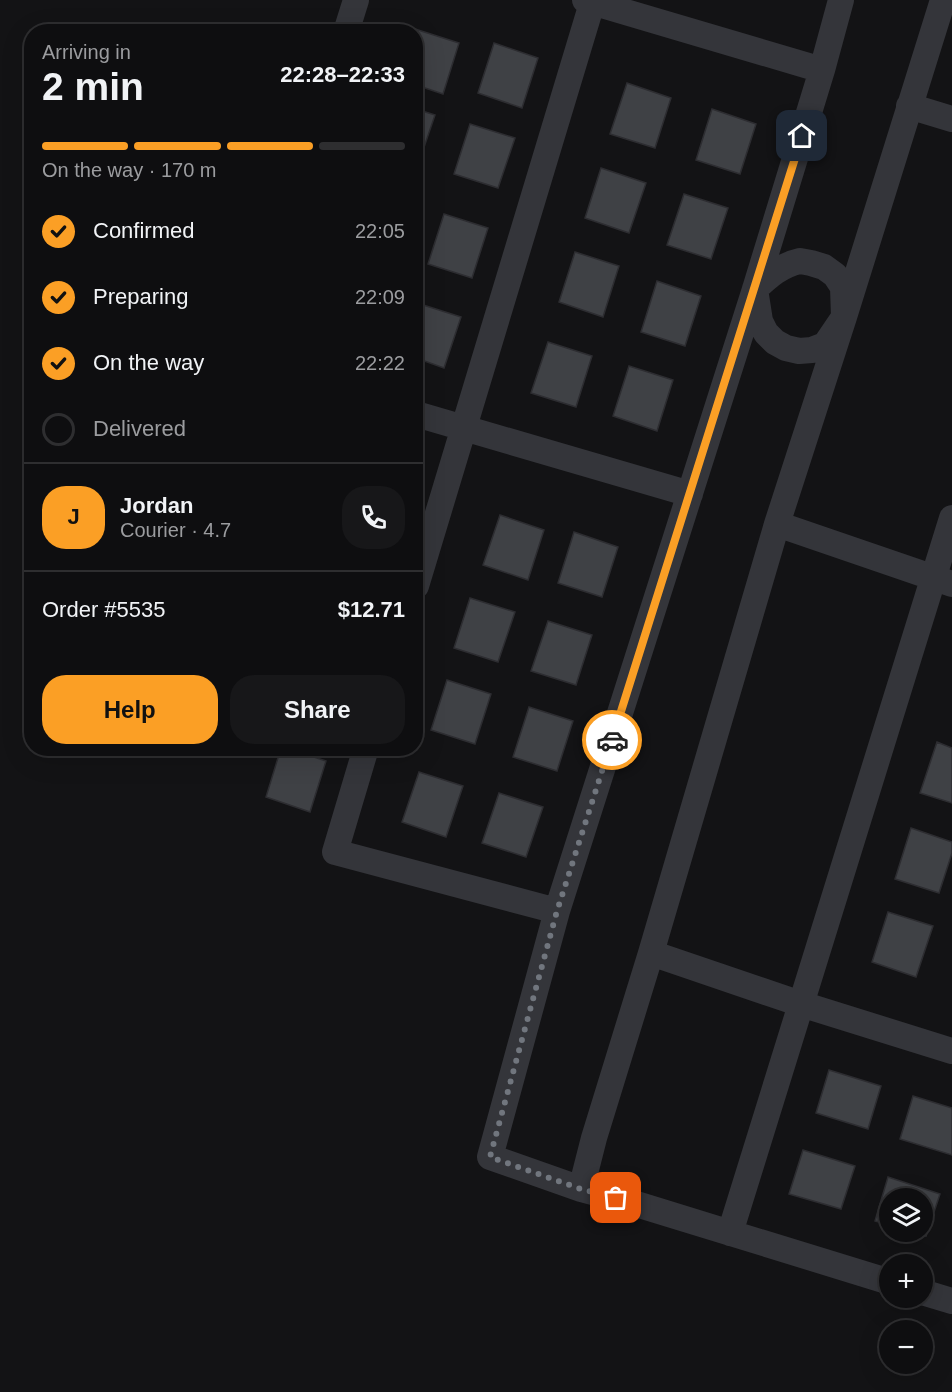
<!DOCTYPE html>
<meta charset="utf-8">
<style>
body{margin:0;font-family:Arial,sans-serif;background:#171719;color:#f1f3f6;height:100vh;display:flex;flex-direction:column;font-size:22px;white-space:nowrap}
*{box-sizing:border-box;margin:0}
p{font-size:20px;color:#9b9c9f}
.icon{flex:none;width:33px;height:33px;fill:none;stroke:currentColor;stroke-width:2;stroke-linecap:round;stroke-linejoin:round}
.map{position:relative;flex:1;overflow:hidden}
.sheet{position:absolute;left:24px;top:24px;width:399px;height:732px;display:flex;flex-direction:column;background:#0e0e10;border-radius:24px;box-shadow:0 6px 24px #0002,0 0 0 2px #2e2e30}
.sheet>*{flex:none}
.controls{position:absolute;left:879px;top:1188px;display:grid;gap:12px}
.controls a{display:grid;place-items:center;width:54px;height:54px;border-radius:50%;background:#0e0e10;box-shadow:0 6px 24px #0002,0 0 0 2px #2e2e30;font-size:30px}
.pin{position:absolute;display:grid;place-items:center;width:51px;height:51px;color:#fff;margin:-26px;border-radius:12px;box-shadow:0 3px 9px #0006}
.courier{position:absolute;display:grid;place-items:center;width:60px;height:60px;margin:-30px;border:4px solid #fb9f25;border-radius:50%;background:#fff;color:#222;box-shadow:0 2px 8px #0007}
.summary em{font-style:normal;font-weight:600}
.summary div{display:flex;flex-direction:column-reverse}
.summary{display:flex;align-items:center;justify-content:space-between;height:102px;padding:0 18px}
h1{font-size:39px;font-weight:600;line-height:45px}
.bar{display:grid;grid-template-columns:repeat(4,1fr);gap:9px 6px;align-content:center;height:72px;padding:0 18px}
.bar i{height:8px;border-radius:4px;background:#2e2e30}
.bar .on{background:#fb9f25}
.bar p{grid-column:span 4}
.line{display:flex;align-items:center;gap:15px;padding:0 18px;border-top:2px solid #2e2e30}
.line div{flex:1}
.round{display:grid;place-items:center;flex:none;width:63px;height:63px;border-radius:24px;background:#171719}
ol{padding:0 18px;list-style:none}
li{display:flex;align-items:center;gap:18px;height:66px}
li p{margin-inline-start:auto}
li .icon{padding:6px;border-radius:50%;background:#fb9f25;color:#111;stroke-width:4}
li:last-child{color:#9b9c9f}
li i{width:33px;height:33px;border:3px solid #2e2e30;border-radius:50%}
.primary-button{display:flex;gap:12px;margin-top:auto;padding:12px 18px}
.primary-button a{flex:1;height:69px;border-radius:24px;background:#fb9f25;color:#111;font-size:24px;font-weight:600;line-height:69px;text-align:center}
.primary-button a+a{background:#171719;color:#f1f3f6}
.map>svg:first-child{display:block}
.building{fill:#3f4145;stroke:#2d2d31;stroke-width:1.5}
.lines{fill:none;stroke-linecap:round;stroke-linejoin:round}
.minor{stroke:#34353a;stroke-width:26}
.done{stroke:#71767e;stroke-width:6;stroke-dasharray:0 10.8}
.route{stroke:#fb9f25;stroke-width:8}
</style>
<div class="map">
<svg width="952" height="1392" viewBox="0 0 952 1392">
<rect width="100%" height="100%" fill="#131315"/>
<path class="building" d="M 415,29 L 459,43 L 443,94 L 416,85 Z
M 494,43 L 538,58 L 522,108 L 478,93 Z
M 627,83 L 671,98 L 655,148 L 610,134 Z
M 416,109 L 435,115 L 418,165 L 416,164 Z
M 712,109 L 756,124 L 740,174 L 696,160 Z
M 470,124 L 515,138 L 498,188 L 454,174 Z
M 601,168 L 646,183 L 629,233 L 585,218 Z
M 684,194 L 728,208 L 711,259 L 667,245 Z
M 444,214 L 488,228 L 472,278 L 428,264 Z
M 575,252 L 619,266 L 603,317 L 559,302 Z
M 657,281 L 701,296 L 685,346 L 641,332 Z
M 417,303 L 461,317 L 444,368 L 416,358 Z
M 548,342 L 592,356 L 576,407 L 531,393 Z
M 629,366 L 673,380 L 657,431 L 613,416 Z
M 500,515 L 544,530 L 528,580 L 483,565 Z
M 574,532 L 618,547 L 602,597 L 558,583 Z
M 470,598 L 515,612 L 498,662 L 454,648 Z
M 548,621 L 592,635 L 576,685 L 531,671 Z
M 447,680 L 491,694 L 475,744 L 431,730 Z
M 529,707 L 573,721 L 557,771 L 513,757 Z
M 937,742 L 952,748 L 952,803 L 920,793 Z
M 281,748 L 287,748 L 326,761 L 310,812 L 266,797 Z
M 419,772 L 463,786 L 446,837 L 402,822 Z
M 499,793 L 543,807 L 526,857 L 482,843 Z
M 911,828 L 952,842 L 952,853 L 939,893 L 895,879 Z
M 888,912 L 933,926 L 916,977 L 872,962 Z
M 829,1070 L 881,1086 L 868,1129 L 816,1113 Z
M 913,1096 L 952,1108 L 952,1155 L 900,1139 Z
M 803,1150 L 855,1166 L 841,1209 L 789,1194 Z
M 888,1177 L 940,1194 L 926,1236 L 911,1232 L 922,1232 L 922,1198 L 890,1198 L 890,1225 L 875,1221 Z"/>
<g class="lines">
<path class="minor" d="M 585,0 L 822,70
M 841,0 L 822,70 L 755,289 L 557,911 L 490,1157 L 581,1189 L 633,1203 L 890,1282
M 346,32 L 356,0
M 909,106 L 952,119
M 800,261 L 811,263 L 824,267 L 835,275 L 843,287 L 844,317 L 825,345 L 812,350 L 799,351 L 786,348 L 775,342 L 766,333 L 760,321 L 755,289 C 769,276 781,265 800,261 Z
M 416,414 L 690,494
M 777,524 L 952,584
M 416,586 L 593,0
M 366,748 L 335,852 L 557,911
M 651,953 L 801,1004 L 952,1051
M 581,1189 L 594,1138 L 651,953 L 777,524 L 844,317 L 943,0
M 730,1233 L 952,518
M 922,1292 L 952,1301"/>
</g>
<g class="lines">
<path class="done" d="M 612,740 L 557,911 L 490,1157 L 581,1189 L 616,1198"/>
<path class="route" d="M 612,740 L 802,136"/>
</g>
</svg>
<div class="controls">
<a><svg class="icon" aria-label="layers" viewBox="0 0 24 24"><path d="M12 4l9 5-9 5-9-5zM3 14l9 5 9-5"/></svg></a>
<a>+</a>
<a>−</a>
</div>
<div class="pin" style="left:616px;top:1198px;background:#ea580c"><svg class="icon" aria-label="bag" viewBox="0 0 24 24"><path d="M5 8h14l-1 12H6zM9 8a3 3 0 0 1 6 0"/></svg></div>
<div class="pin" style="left:802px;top:136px;background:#1f2937"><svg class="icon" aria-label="home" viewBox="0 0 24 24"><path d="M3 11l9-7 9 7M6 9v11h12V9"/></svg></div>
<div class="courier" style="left:612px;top:740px"><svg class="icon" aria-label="car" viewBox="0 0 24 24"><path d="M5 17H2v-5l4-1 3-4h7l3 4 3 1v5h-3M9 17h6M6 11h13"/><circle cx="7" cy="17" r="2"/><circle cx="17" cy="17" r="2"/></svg></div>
<section class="sheet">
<div class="summary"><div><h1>2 min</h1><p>Arriving in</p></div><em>22:28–22:33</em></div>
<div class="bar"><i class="on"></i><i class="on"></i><i class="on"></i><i></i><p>On the way · 170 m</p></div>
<ol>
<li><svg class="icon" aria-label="check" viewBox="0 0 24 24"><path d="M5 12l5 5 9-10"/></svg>Confirmed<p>22:05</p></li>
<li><svg class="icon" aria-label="check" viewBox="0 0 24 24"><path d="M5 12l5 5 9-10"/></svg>Preparing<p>22:09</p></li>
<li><svg class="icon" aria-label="check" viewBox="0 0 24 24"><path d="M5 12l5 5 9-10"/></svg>On the way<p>22:22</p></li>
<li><i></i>Delivered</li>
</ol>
<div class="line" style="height:108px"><b class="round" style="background:#fb9f25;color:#111">J</b><div><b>Jordan</b><p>Courier · 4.7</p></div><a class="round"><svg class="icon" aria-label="phone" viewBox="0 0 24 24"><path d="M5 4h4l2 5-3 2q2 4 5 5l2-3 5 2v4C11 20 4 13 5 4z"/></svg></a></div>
<div class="line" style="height:78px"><div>Order #5535</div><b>$12.71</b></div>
<div class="primary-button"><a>Help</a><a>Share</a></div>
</section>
</div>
